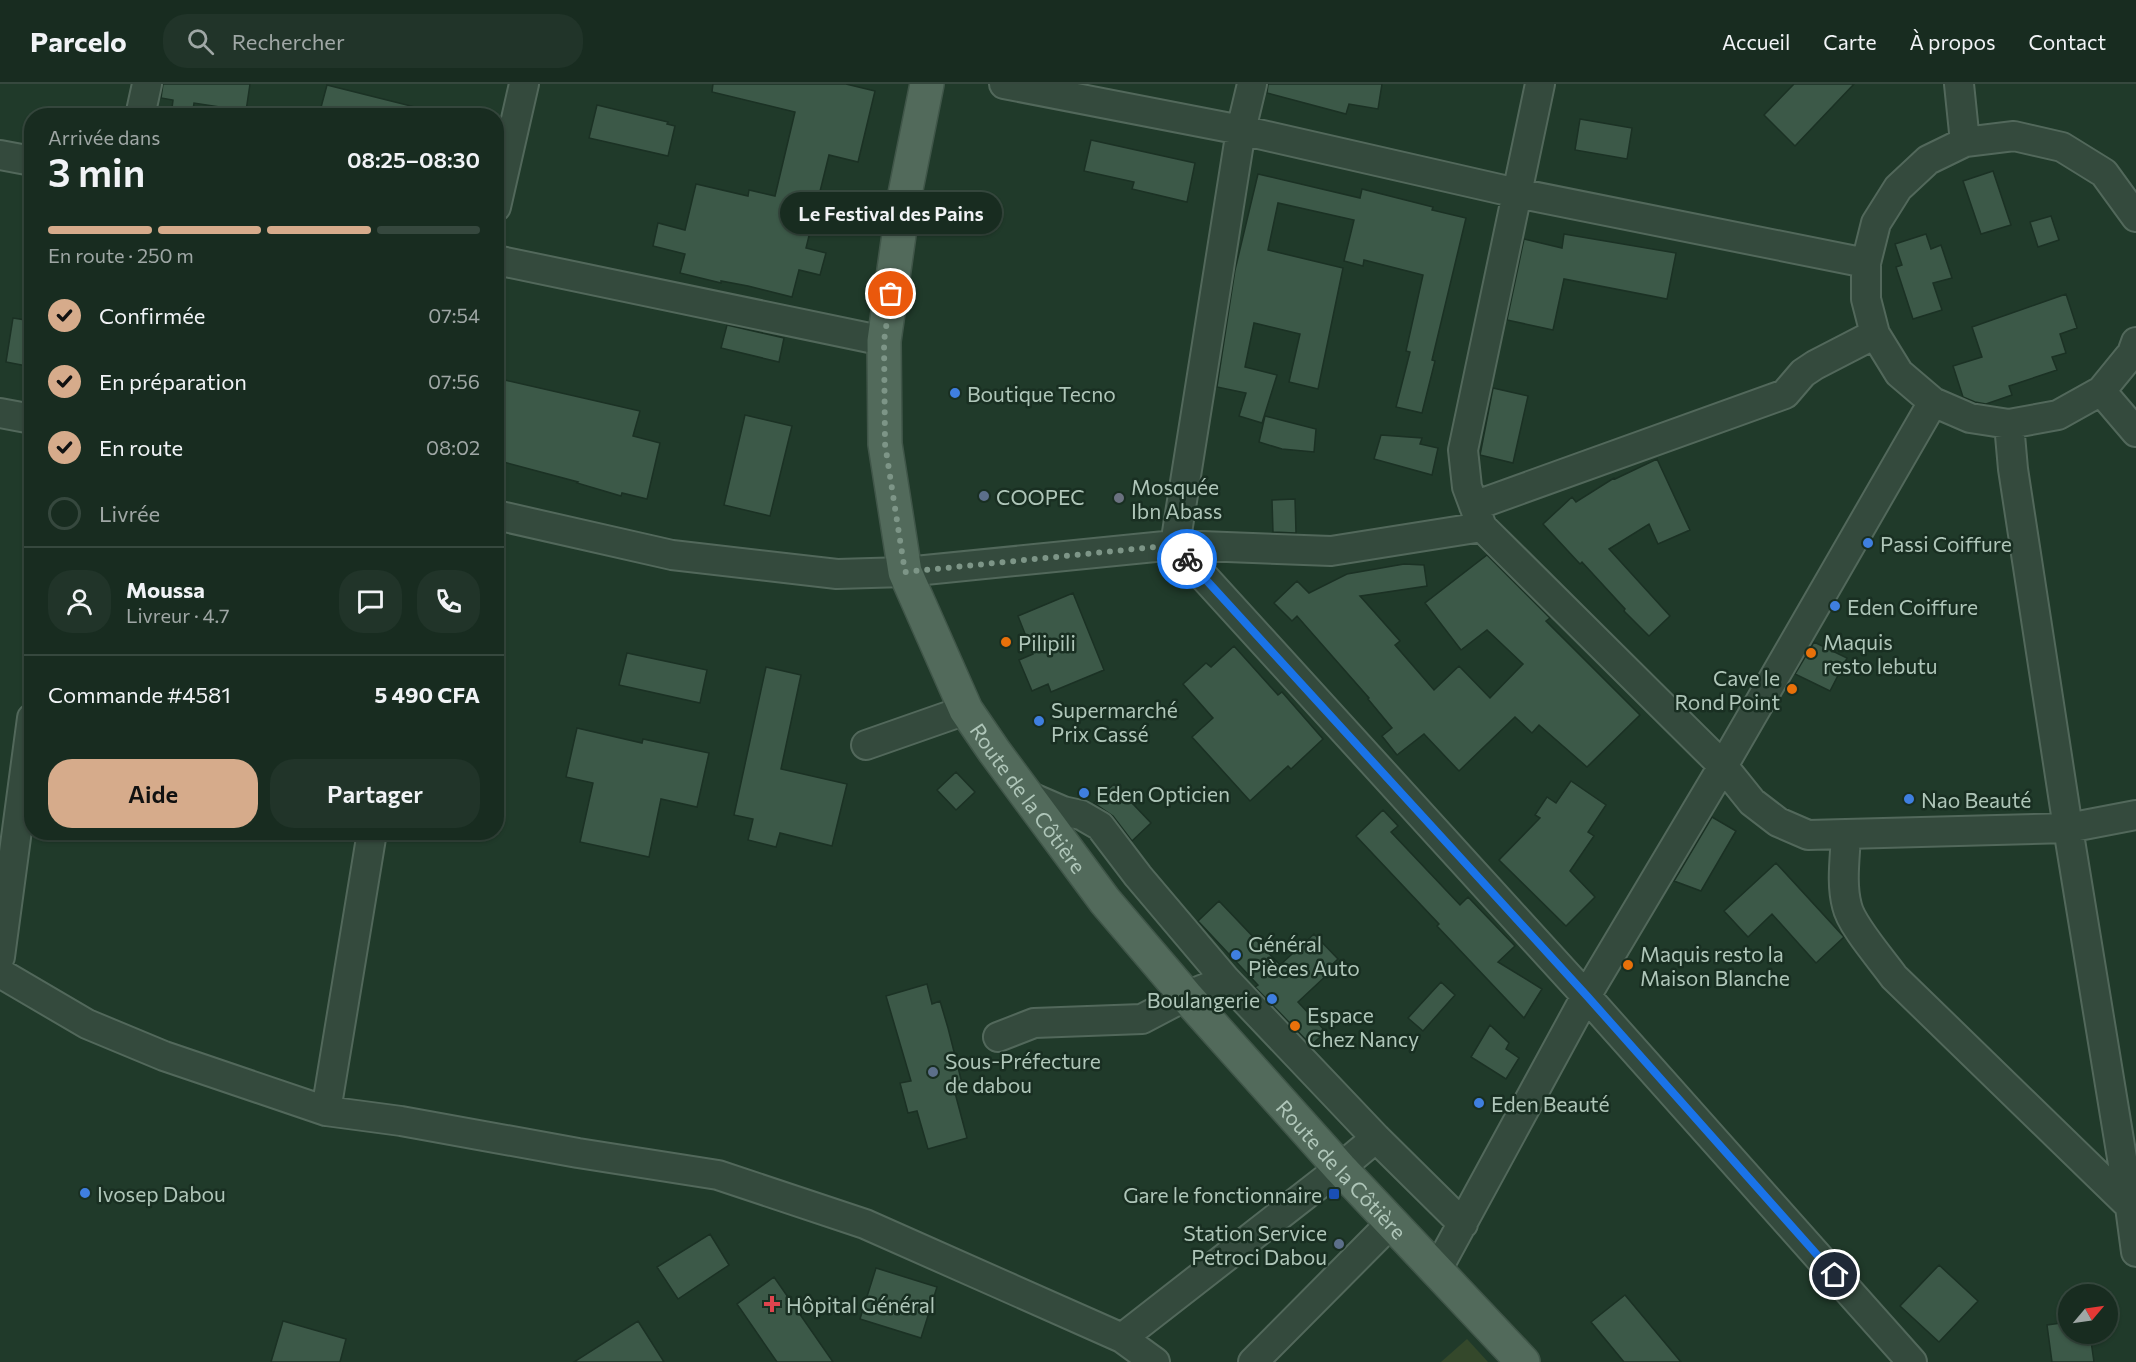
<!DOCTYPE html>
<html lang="fr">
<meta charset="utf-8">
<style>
body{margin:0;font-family:Commissioner,sans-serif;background:#213429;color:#f1f3f6;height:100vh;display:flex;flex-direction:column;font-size:22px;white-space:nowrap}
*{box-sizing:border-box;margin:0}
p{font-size:20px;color:#9fa7a5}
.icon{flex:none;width:33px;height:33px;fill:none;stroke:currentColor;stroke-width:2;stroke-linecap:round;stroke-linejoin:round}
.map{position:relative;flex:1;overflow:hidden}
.panel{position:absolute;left:24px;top:24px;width:480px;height:732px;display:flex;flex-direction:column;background:#182c20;border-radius:24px;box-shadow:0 2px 4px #0004,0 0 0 2px #36483e}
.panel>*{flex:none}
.needle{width:39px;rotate:61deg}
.tools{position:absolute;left:2058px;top:1200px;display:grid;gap:12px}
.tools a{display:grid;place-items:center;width:60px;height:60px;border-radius:50%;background:#182c20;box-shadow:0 2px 4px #0004,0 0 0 2px #36483e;font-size:30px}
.pin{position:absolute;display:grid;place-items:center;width:51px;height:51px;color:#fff;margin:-26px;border:3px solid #fff;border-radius:50%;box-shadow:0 2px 6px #0007}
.courier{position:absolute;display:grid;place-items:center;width:60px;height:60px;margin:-30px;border:4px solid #1a73e8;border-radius:50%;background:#fff;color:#222;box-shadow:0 2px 8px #0007}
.bubble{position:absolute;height:42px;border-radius:21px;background:#182c20;box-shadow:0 2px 4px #0004,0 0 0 2px #36483e;font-size:20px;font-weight:600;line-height:42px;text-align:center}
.head em{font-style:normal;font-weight:600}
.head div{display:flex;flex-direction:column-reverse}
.head{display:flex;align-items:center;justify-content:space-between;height:102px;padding:0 24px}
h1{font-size:39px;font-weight:600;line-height:45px}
.bar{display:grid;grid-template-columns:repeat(4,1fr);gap:9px 6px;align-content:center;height:72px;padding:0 24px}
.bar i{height:8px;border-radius:4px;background:#36483e}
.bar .selected{background:#d6ab8b}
.bar p{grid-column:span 4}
.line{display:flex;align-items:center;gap:15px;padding:0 24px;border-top:2px solid #36483e}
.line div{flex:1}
.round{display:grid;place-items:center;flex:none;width:63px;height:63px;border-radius:24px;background:#213429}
ol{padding:0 24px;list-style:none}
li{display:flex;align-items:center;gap:18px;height:66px}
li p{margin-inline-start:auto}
li .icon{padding:6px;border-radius:50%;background:#d6ab8b;color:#111;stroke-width:4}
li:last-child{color:#9fa7a5}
li i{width:33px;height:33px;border:3px solid #36483e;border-radius:50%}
.button{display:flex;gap:12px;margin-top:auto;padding:12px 24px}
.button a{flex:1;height:69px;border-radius:24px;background:#d6ab8b;color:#111;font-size:24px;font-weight:600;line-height:69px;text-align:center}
.button a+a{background:#213429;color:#f1f3f6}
header{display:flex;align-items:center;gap:36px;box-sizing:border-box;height:84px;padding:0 30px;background:#182c20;border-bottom:2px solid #36483e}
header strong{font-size:28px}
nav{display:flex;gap:33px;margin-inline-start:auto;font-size:21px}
.search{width:420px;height:54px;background:#213429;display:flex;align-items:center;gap:15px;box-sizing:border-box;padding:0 21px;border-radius:24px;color:#9fa7a5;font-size:22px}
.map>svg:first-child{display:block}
.green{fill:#34482b}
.building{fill:#3c5948;stroke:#1b3124;stroke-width:1.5}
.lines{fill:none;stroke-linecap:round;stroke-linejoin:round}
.minor-casing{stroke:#52685b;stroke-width:32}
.major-casing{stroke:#405649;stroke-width:36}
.minor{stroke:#344a3d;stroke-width:28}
.major{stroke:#526a5b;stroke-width:33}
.done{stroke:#7d9587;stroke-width:6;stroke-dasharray:0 10.8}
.route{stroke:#1a73e8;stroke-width:8}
.shop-dot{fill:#3f7fe0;stroke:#192f22;stroke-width:2}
.service-dot{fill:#5c6f8a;stroke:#192f22;stroke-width:2}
.worship-dot{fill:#6b7280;stroke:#192f22;stroke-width:2}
.food-dot{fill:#e8710a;stroke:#192f22;stroke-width:2}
.transit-dot{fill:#1a4fb4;stroke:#192f22;stroke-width:2}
.health-dot{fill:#e0444e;stroke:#192f22;stroke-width:2}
.labels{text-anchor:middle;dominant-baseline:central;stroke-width:5;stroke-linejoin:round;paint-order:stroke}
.poi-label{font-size:21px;fill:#afc6b9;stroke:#192f22;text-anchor:start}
.street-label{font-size:21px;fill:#afc6b9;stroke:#192f22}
</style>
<header>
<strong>Parcelo</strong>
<div class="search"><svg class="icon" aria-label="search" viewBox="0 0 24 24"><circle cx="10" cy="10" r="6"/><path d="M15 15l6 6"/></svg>Rechercher</div>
<nav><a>Accueil</a><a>Carte</a><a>À propos</a><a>Contact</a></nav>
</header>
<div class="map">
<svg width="2136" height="1278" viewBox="0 0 2136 1278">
<rect width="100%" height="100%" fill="#203a2a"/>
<path class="green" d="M 1467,1255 L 1488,1278 L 1441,1278 Z"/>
<path class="building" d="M 163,0 L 250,0 L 246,27 L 194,19 L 192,32 L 171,32 L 173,16 L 161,14 Z
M 713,0 L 846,0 L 875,7 L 858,78 L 829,71 L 806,164 L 826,169 L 820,191 L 799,186 L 792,213 L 748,202 L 721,197 L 721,199 L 680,189 L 685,170 L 653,162 L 658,139 L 685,146 L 696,100 L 748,112 L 749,106 L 775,112 L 795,28 L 712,8 Z
M 1268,0 L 1382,0 L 1378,25 L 1349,20 L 1346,30 L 1267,9 Z
M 1794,0 L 1854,0 L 1795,62 L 1764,31 Z
M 327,1 L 419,24 L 418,32 L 338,32 L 320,27 Z
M 597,21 L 668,38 L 667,40 L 675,42 L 668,72 L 589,54 Z
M 1580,35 L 1632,44 L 1627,75 L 1575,66 Z
M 1091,56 L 1195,79 L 1187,118 L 1132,105 L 1134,98 L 1084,87 Z
M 1993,87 L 2011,141 L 1981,150 L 1963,97 Z
M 1258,90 L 1360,114 L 1362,105 L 1433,123 L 1432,126 L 1466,134 L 1432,276 L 1435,277 L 1422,329 L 1396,323 L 1410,268 L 1406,267 L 1423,191 L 1364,176 L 1363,182 L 1344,177 L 1354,136 L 1278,119 L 1268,166 L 1343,184 L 1318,305 L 1289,298 L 1300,250 L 1254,239 L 1245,283 L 1277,291 L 1262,339 L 1239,332 L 1246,309 L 1217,303 L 1235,186 Z
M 2051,132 L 2059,156 L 2038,163 L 2030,138 Z
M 1564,150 L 1676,169 L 1667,215 L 1564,195 L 1553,246 L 1507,236 L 1524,155 L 1562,164 Z
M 1926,150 L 1931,165 L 1941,161 L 1952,194 L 1933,199 L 1942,226 L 1913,235 L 1896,183 L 1902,181 L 1895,160 Z
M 2066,210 L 2077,244 L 2060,250 L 2066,269 L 2052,273 L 2057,286 L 2009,302 L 2012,311 L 1986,320 L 1975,318 L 1963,313 L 1953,282 L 1982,273 L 1972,243 Z
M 13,234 L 32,237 L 32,283 L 6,278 Z
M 727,241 L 784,254 L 779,278 L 721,264 Z
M 496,294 L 640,327 L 633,352 L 660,359 L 647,415 L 622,409 L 621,412 L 577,399 L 578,398 L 496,376 Z
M 1493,304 L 1528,312 L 1513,379 L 1480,371 Z
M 745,331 L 792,342 L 770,432 L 724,421 Z
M 1265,332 L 1316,345 L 1314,368 L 1282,365 L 1259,358 Z
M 1381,351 L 1422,354 L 1420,360 L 1438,364 L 1432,391 L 1374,375 Z
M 1657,375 L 1690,446 L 1658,460 L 1649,440 L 1609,465 L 1670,532 L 1649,552 L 1624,527 L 1625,525 L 1582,478 L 1580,480 L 1543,440 L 1572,413 L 1576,418 L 1614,394 L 1615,395 Z
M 1295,415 L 1296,449 L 1273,448 L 1272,416 Z
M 1487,471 L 1550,534 L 1546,537 L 1640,631 L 1587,683 L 1539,641 L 1532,649 L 1515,633 L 1459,687 L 1424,650 L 1397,671 L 1382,652 L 1392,644 L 1368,615 L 1369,614 L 1297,532 L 1292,537 L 1274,519 L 1297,497 L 1309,509 L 1347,490 L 1404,480 L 1424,481 L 1427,502 L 1360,512 L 1400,557 L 1395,561 L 1434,606 L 1459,582 L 1490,614 L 1523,580 L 1487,546 L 1461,566 L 1425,519 Z
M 1073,509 L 1104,586 L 1051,608 L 1048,600 L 1032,607 L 1019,576 L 1033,570 L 1018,532 Z
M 1814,558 L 1847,574 L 1830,607 L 1795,590 Z
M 1234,562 L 1278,611 L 1282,608 L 1323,655 L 1291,685 L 1288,682 L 1250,717 L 1192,653 L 1213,634 L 1183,600 L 1206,579 L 1211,583 Z
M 627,569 L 707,586 L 700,619 L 619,601 Z
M 766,583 L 801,591 L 781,685 L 847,700 L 832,762 L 780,749 L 776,763 L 748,756 L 753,735 L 734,731 Z
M 577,644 L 642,659 L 643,655 L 709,669 L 697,723 L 661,715 L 649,773 L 580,758 L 593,699 L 566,693 Z
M 956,688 L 975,708 L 956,726 L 937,706 Z
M 1571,697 L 1606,721 L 1588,748 L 1594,752 L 1570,787 L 1595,813 L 1566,842 L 1499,776 L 1540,734 L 1535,731 L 1547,713 L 1556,719 Z
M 1114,700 L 1151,739 L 1132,757 L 1113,732 L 1094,719 Z
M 1383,726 L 1398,742 L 1391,748 L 1460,821 L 1468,813 L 1515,862 L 1498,878 L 1542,905 L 1524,934 L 1437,842 L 1439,840 L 1356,752 Z
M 1712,733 L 1736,747 L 1701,807 L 1674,797 Z
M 1776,779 L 1844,853 L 1816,879 L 1772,830 L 1748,853 L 1724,827 Z
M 1219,817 L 1280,881 L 1314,850 L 1338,875 L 1326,886 L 1329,889 L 1298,918 L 1326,948 L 1311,961 L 1255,903 L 1258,901 L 1198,837 Z
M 1441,898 L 1455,911 L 1423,947 L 1408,934 Z
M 927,900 L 932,920 L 940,917 L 948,944 L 963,1003 L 954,1005 L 967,1054 L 928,1065 L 917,1027 L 908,1029 L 900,999 L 911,997 L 886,912 Z
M 1490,941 L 1509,959 L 1506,965 L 1519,974 L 1506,995 L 1471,973 Z
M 710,1150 L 729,1181 L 678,1215 L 657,1183 Z
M 1939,1181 L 1978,1217 L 1939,1258 L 1900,1222 Z
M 876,1184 L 937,1203 L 921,1254 L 860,1235 Z
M 774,1193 L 833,1278 L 777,1278 L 737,1220 Z
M 1625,1211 L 1681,1278 L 1624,1278 L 1591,1238 Z
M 283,1237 L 346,1255 L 340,1278 L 271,1278 Z
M 638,1237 L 664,1278 L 574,1278 Z
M 2068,1238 L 2068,1250 L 2090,1250 L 2094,1278 L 2052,1278 L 2047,1241 Z"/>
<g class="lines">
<g class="minor-casing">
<path id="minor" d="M 1004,0 L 1241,46 L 1517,109 L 1866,179
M 1540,0 L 1463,366 L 1467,403 L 1482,443 L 1723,682 L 1752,718 L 1778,738 L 1808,751 L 2068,744 L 2136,731
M 1959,0 L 1965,58
M 140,32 L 147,0
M 0,71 L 32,77
M 496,123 L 524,0
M 2136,133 L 2104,89 L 2062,63 L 2014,52 L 1965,58 L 1928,76 L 1898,104 L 1876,139 L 1866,179 L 1866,215 L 1875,250 L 1899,289 L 1933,318 L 1970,334 L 2009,340 L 2058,331 L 2101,307 L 2132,269 L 2136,258
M 496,176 L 884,257
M 2101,307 L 2136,348
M 0,329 L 32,335
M 2009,340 L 2013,385 L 2068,744 L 2130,1123 L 2136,1168
M 1474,422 L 1785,310 L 1803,289 L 1815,281 L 1875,250
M 496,431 L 672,471 L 837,490 L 905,488 L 1175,461 L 1331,467 L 1482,443
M 1175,461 L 1586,912 L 1912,1278
M 1175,461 L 1241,46 L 1252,0
M 866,661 L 966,626
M 1026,711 L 1063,727 L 1081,731 L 1100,742 L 1138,792 L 1226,896 L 1376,1054 L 1463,1140
M 1846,751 C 1845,774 1841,800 1847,822 C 1851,841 1882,876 1894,893 L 2135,1127
M 0,873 L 32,634
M 0,889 L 87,940 L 164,972 L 326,1027 L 401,1037 L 578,1069 L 718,1091 L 865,1140 L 1122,1254 L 1155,1278
M 998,953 L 1034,939 L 1142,935 L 1186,912 L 1226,896
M 326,1027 L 372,748
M 1437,1186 L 1586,912 L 1723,682 L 1933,318
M 1122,1254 L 1340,1084 L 1376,1054
M 1253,1278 L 1392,1138"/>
</g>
<g class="major-casing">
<g id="major">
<path id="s1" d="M 927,0 L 904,115 L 884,257 L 885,360 L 905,488 L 966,626 L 994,667 L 1105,817 L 1186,912 L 1340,1084 L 1523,1278"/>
</g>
</g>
<use href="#minor" class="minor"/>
<use href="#major" class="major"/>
</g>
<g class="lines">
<path class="done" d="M 891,210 L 884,257 L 885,360 L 905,488 L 1175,461 L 1187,475"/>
<path class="route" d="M 1187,475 L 1587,912 L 1835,1191"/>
</g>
<g class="shop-dot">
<circle cx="955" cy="309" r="6"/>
<circle cx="1868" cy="459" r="6"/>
<circle cx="1835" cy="522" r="6"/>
<circle cx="1039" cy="637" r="6"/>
<circle cx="1084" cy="709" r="6"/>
<circle cx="1909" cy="715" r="6"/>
<circle cx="1236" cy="871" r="6"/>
<circle cx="1272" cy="915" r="6"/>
<circle cx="1479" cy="1019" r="6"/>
<circle cx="85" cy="1109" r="6"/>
</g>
<g class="service-dot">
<circle cx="984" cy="412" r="6"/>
<circle cx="933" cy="988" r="6"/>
<circle cx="1339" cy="1160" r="6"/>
</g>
<circle class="worship-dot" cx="1119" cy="414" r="6"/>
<g class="food-dot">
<circle cx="1006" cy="558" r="6"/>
<circle cx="1811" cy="569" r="6"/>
<circle cx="1792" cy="605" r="6"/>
<circle cx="1628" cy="881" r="6"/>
<circle cx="1295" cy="942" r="6"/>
</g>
<rect class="transit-dot" x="1328" y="1104" width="12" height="12" rx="3"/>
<path class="health-dot" d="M769 1211h6v6h6v6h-6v6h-6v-6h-6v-6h6z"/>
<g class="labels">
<g class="poi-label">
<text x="967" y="309">Boutique Tecno</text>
<text x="1131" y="402">Mosquée<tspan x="1131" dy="24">Ibn Abass</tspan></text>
<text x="996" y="412">COOPEC</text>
<text x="1880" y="459">Passi Coiffure</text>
<text x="1847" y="522">Eden Coiffure</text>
<text x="1823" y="557">Maquis<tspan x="1823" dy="24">resto lebutu</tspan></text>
<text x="1018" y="558">Pilipili</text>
<text x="1780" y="593" text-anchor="end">Cave le<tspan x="1780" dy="24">Rond Point</tspan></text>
<text x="1051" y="625">Supermarché<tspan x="1051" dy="24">Prix Cassé</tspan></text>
<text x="1096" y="709">Eden Opticien</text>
<text x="1921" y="715">Nao Beauté</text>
<text x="1248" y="859">Général<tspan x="1248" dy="24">Pièces Auto</tspan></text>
<text x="1640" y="869">Maquis resto la<tspan x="1640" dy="24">Maison Blanche</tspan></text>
<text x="1260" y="915" text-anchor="end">Boulangerie</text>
<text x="1307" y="930">Espace<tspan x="1307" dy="24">Chez Nancy</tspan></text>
<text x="945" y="976">Sous-Préfecture<tspan x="945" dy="24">de dabou</tspan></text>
<text x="1491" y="1019">Eden Beauté</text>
<text x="97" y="1109">Ivosep Dabou</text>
<text x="1322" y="1110" text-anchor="end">Gare le fonctionnaire</text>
<text x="1327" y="1148" text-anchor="end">Station Service<tspan x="1327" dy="24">Petroci Dabou</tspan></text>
<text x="786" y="1220">Hôpital Général</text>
</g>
<g class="street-label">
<text stroke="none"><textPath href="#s1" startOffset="752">Route de la Côtière</textPath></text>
<text stroke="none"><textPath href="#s1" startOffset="1238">Route de la Côtière</textPath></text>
</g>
</g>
</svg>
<div class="tools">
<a><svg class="needle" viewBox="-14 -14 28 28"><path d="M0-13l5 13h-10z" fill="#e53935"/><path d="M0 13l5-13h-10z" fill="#9fa7a5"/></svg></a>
</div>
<div class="pin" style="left:891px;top:210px;background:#ea580c"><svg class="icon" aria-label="bag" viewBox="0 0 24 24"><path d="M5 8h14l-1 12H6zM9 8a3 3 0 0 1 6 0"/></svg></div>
<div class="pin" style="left:1835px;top:1191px;background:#1f2937"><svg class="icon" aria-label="home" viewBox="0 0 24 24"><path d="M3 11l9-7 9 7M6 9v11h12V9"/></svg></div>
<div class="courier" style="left:1187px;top:475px"><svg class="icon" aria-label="bike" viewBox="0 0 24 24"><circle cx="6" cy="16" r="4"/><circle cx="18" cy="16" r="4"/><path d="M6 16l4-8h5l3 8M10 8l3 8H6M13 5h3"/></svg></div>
<div class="bubble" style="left:780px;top:108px;width:222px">Le Festival des Pains</div>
<section class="panel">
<div class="head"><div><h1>3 min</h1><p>Arrivée dans</p></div><em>08:25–08:30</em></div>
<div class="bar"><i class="selected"></i><i class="selected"></i><i class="selected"></i><i></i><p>En route · 250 m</p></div>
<ol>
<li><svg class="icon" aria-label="check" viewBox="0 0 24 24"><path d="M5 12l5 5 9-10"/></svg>Confirmée<p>07:54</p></li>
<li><svg class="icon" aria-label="check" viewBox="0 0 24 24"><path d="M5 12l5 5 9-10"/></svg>En préparation<p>07:56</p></li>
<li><svg class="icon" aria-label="check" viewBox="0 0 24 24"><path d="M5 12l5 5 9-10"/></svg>En route<p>08:02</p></li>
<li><i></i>Livrée</li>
</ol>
<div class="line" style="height:108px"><a class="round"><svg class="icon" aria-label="person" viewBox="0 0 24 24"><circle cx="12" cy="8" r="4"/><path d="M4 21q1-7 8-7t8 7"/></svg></a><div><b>Moussa</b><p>Livreur · 4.7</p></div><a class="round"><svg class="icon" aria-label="chat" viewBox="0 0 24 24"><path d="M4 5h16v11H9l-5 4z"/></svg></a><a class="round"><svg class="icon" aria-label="phone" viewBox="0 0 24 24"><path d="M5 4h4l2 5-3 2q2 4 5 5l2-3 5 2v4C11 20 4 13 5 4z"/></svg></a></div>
<div class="line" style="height:78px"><div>Commande #4581</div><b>5 490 CFA</b></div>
<div class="button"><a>Aide</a><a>Partager</a></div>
</section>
</div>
